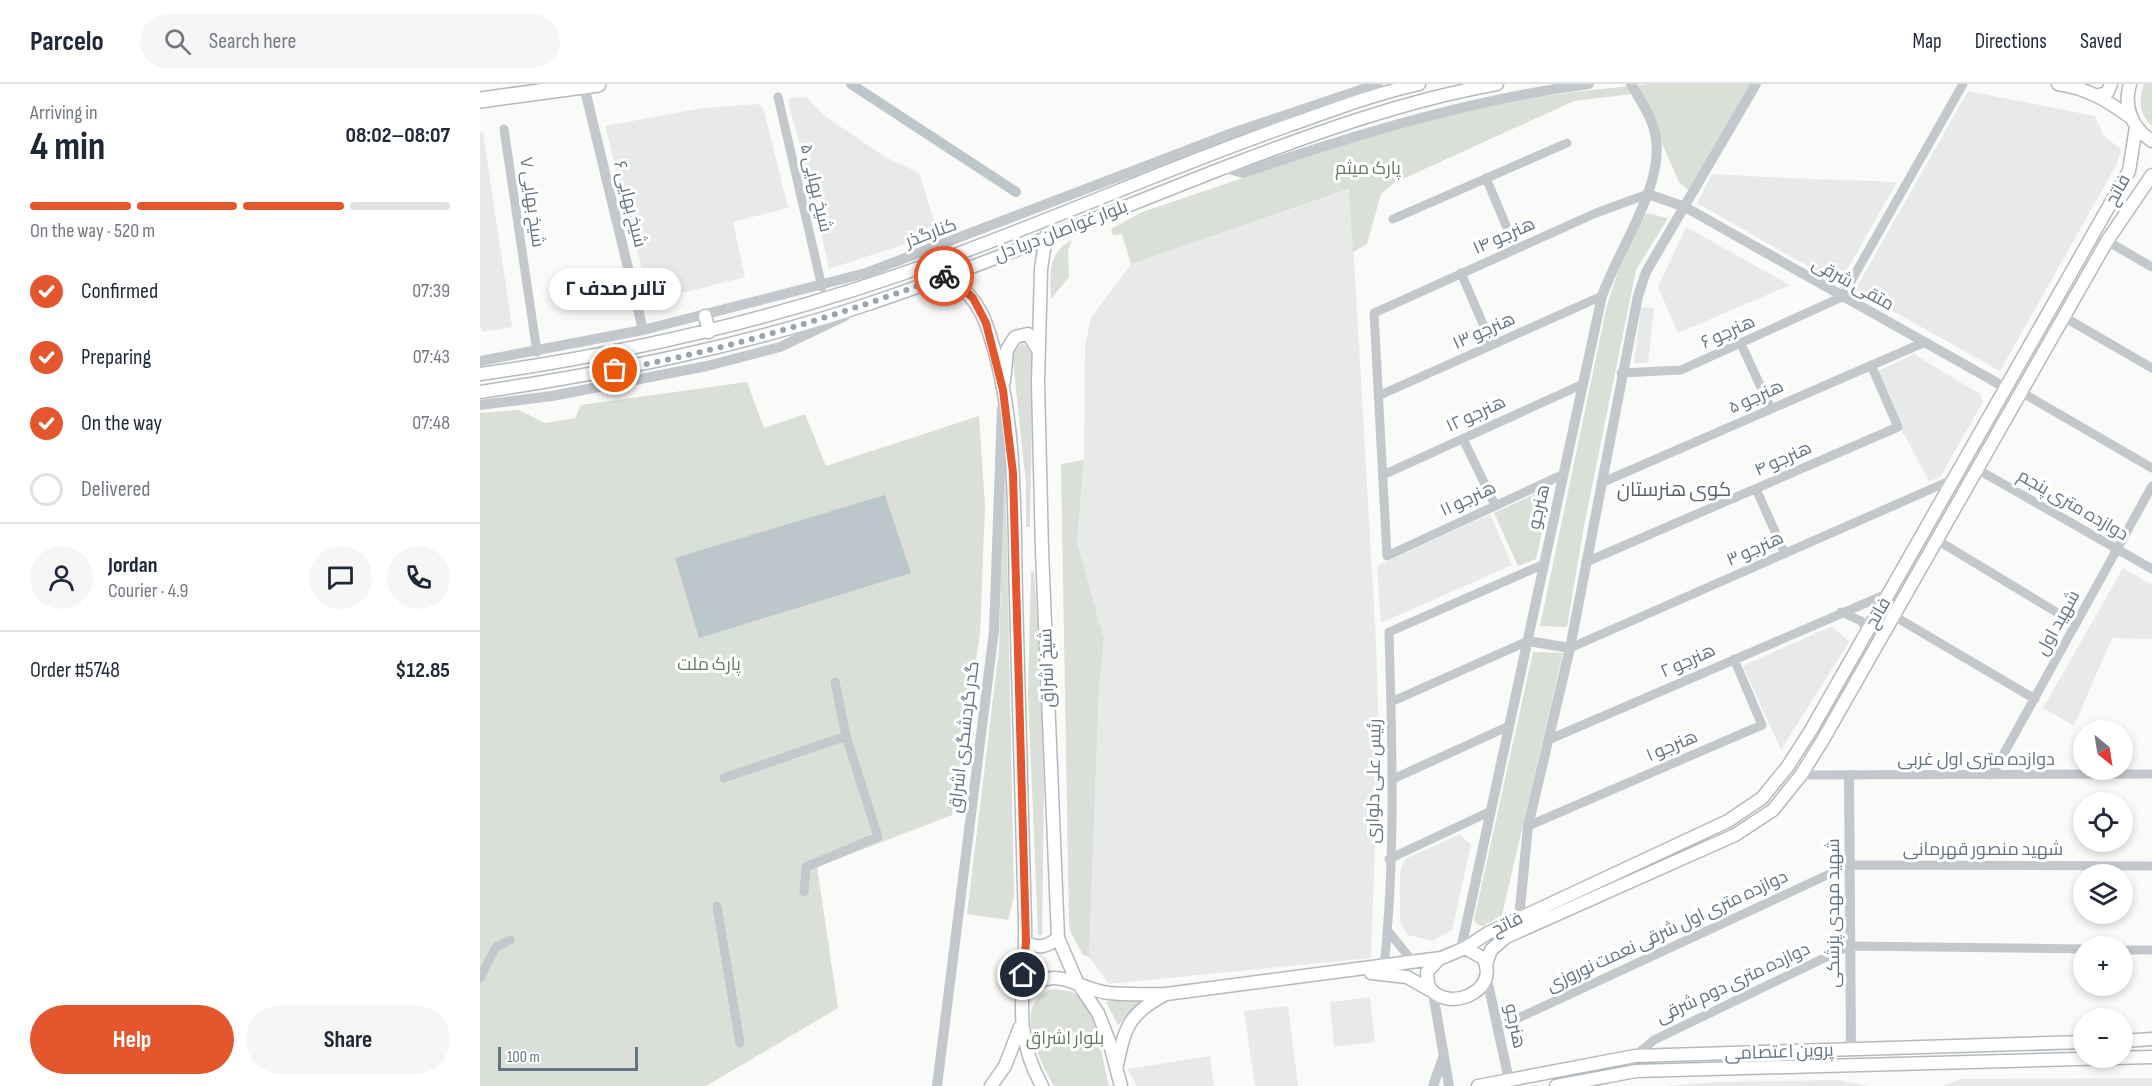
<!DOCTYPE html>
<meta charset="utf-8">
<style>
body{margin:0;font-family:"Sofia Sans Condensed",Cairo,sans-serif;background:#f6f6f7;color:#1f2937;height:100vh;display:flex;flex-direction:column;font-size:22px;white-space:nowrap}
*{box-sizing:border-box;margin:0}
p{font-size:20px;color:#747a83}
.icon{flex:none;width:33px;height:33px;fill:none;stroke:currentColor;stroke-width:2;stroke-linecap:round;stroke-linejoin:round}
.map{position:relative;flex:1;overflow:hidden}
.side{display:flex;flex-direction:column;background:#fff;width:480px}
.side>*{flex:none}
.needle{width:39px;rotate:150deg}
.controls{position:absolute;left:1593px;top:636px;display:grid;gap:12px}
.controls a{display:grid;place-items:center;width:60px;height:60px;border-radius:50%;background:#fff;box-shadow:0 3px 9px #0003;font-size:30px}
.scale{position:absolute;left:18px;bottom:15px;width:140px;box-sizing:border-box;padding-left:6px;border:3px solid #657683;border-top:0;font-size:16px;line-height:21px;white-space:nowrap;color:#657683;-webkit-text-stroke:4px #fff;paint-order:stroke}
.pin{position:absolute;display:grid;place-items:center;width:51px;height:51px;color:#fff;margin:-26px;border:3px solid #fff;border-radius:50%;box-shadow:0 2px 6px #0007}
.courier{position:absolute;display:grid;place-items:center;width:60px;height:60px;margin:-30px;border:4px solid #e4572e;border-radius:50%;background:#fff;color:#222;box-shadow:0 2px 8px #0007}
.bubble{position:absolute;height:42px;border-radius:21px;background:#fff;box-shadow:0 3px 9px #0003;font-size:20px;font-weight:700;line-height:42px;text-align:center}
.headline em{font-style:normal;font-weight:700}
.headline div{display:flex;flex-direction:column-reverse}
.headline{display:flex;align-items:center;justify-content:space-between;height:102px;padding:0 30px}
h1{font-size:39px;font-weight:700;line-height:45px}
.bar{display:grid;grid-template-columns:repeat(4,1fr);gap:9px 6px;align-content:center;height:72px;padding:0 30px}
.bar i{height:8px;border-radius:4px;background:#e0e1e3}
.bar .active{background:#e4572e}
.bar p{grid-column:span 4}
.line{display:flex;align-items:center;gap:15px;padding:0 30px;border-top:2px solid #e0e1e3}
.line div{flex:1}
.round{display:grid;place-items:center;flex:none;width:63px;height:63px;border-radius:32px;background:#f6f6f7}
ol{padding:0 30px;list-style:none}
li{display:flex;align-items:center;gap:18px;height:66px}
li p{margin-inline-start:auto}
li .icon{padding:6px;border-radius:50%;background:#e4572e;color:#fff;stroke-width:4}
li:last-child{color:#747a83}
li i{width:33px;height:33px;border:3px solid #e0e1e3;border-radius:50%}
.button{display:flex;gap:12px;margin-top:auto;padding:12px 30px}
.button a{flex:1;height:69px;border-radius:36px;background:#e4572e;color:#fff;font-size:24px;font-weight:700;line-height:69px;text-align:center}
.button a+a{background:#f6f6f7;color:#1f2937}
header{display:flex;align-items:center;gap:36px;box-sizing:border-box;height:84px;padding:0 30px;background:#fff;border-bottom:2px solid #e0e1e3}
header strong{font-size:28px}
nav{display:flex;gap:33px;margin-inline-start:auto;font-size:21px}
.search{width:420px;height:54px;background:#f6f6f7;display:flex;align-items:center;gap:15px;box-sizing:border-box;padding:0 21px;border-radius:33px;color:#747a83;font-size:22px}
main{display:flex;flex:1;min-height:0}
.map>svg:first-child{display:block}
.built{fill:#e8e9e9}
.green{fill:#dadfd7}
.water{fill:#bbc7cb}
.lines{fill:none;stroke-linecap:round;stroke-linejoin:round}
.canal{stroke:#bbc7cb;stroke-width:10}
.secondary-casing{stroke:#b3babf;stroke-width:15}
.trunk-casing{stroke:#b4b9bd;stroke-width:18}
.minor{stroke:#c3c8cc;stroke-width:9}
.tertiary{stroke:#c3c8cc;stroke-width:10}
.secondary{stroke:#fff;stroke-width:12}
.trunk{stroke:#fff;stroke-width:15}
.done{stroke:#99a4ac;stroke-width:6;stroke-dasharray:0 10.8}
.route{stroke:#e4572e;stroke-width:8}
.labels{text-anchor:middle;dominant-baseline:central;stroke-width:6;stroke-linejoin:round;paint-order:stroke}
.park-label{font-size:18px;fill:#687a64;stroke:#fff}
.street-label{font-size:18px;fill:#657683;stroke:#fff}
.neighbourhood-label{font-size:20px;fill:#57646e;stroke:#fff}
</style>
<header>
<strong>Parcelo</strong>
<div class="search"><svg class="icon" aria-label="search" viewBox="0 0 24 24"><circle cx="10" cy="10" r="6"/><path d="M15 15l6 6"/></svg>Search here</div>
<nav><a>Map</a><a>Directions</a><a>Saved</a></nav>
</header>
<main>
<section class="side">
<div class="headline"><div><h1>4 min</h1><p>Arriving in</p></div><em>08:02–08:07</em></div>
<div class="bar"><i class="active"></i><i class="active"></i><i class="active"></i><i></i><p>On the way · 520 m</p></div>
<ol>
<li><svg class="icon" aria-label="check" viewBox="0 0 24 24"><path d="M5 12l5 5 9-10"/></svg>Confirmed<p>07:39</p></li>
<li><svg class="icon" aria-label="check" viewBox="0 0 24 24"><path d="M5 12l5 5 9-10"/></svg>Preparing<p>07:43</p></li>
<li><svg class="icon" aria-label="check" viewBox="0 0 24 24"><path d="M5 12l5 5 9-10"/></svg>On the way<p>07:48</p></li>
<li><i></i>Delivered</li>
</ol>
<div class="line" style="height:108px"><a class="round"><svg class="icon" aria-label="person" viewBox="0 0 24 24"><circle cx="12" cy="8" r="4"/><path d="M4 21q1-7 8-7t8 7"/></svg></a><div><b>Jordan</b><p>Courier · 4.9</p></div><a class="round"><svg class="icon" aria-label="chat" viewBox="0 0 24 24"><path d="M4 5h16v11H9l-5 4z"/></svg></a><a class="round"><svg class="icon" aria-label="phone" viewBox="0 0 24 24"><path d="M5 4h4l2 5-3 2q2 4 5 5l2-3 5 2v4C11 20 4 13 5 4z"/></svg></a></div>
<div class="line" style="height:78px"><div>Order #5748</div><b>$12.85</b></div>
<div class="button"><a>Help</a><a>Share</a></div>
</section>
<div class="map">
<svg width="1672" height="1002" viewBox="0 0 1672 1002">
<rect width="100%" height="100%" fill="#fafaf8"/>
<path class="built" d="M 1488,7 L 1615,32 L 1624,52 L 1641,65 L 1638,78 L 1520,287 L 1375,206 Z
M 326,13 L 345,32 L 405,73 L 439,89 L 458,149 L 349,185 L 329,93 L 309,22 L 309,14 Z
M 277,20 L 283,23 L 308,124 L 253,138 L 265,193 L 170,217 L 125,42 L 223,24 Z
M 3,48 L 32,243 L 3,248 L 0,241 L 0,49 Z
M 1232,90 L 1306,94 L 1417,98 L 1359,200 L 1217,119 Z
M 870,105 L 896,558 L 899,654 L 891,874 L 629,900 L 609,873 L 619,605 L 624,555 L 597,458 L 604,376 L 605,261 L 611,234 L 651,180 Z
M 1206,143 L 1310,201 L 1198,249 L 1178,203 Z
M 1161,223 L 1174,224 L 1168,279 L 1154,279 Z
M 1434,270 L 1500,310 L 1503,318 L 1460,393 L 1449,397 L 1423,348 L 1398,287 Z
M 1010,430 L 1032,481 L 901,539 L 897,482 Z
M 1643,484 L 1672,501 L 1672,555 L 1632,554 L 1594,642 L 1563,624 Z
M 1352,542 L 1369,558 L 1301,666 L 1263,582 Z
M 980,750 L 991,761 L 972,846 L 953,857 L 928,851 L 920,838 L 920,788 L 925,775 Z
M 890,913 L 895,958 L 854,963 L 850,918 Z
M 808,922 L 818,1002 L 775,1002 L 764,927 Z
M 730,972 L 734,1002 L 657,1002 L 647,985 Z
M 1672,994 L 1672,1002 L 1463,1002 L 1480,995 Z
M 1358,996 L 1388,1002 L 1185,1002 L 1237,998 Z"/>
<path class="green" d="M 1168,0 L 1271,0 L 1208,106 L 1199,98 L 1160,9 L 1152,10 L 1094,17 L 914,99 L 901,110 L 887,160 L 873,168 L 869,105 L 651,180 L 642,150 L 633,151 L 631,145 L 662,128 C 792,85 924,35 1060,13 C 1096,7 1132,4 1168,0 Z
M 1664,0 L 1672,0 L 1672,42 C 1659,30 1658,16 1664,0 Z
M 1166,129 L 1188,134 L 1156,186 L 1104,442 L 1087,543 L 1060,542 L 1127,221 L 1139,185 Z
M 592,156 L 588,167 L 589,193 L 571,215 C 570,191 567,169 592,156 Z
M 542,259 L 553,267 L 550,443 L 546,443 L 546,400 L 533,277 L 535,267 Z
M 267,298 L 284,344 L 325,330 L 346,382 L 499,332 L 505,422 L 500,550 L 472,731 L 337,783 L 358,924 L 226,1002 L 0,1002 L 0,329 L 39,326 L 65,339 L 95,334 L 101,321 Z
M 525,358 L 534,812 L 528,836 L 487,830 L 519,565 Z
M 604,376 L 597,458 L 624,555 L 619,605 L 609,873 L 603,871 L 591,849 L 589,839 L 581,380 Z
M 1072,402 L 1056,475 L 1038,482 L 1014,429 Z
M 554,487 L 561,587 L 564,701 L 562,851 L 558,851 L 548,609 L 551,488 Z
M 1053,568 L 1083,569 L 1022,831 L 1003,842 L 998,841 L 994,836 Z
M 573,905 C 578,906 587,906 592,908 C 618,922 622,977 629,1002 L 574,1002 C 559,977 530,918 573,905 Z
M 670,912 L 638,941 L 626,918 L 632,917 Z"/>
<path class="water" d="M 405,411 L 431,489 L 219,554 L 195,474 Z"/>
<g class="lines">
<path class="canal" d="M 371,0 L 536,108"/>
<g class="secondary-casing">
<path id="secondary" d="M 1578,0 C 1607,4 1626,16 1650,33
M 1650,0 C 1643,23 1652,44 1672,57
M 1619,11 L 1627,9 L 1631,0
M 566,152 L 561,185 L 558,298 L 562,467 L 578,854 L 597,898 L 618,929 L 629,957 L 641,1002
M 468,190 C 484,205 499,219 506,240 C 537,326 534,423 536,513 C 539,622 542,730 545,839 C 547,903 529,942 562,1002
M 225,232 L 229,248
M 0,290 C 157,268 311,231 461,176 C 577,134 690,83 807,42 C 850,27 894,10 939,0
M 524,297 L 527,266 L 535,253 L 548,250 L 558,266
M 0,308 C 133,288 264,262 391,219 C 513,178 632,127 751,81 C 838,48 926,16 1017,0
M 545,858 C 558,865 567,863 578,854
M 985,864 L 1008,849 L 1248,737 L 1282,714 L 1308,682 L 1331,646 L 1649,87 L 1656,43
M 985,864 L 1003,874 C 1022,908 964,931 948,901 L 947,888 L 959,875 Z
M 1006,880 L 1011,866 L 1026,853 L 1255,751 L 1293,726 L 1321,691 L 1344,654 L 1627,157 L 1672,91
M 891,889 L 927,893 L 950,906
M 542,908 C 580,878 593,905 629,909 C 648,911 667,910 686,910 C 649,929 645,943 637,981
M 686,910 L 961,874
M 1642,957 L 1672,955
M 511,1002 L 525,982 L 540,943
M 998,1002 L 1155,972 L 1604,958
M 1076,1002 L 1156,987 L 1672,973"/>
</g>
<g class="trunk-casing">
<path id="trunk" d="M 0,16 L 118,0"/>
</g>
<path class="minor" d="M 298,13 L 342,203
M 24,45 L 57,268
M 1006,94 L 1036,165
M 913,135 L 1087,59
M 1627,157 L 1672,183
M 981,189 L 1012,261
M 1584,233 L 1672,284
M 1261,260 L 1291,325
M 1141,289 L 1201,286 L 1362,213 L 1483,0
M 1541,308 L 1672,384
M 898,312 L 1122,212
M 983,355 L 1015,421
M 1497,385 L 1672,485
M 1084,390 L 907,472 L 894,229 L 1116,129 L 1168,110
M 903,391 L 1103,300
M 1121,399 L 1445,258
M 1276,405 L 1305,470
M 1457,456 L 1596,540
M 1106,478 L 1418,343 L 1391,281
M 1361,528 L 1381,537 L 1388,546
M 1414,532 L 1555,615
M 1090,564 L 1474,395
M 355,598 L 366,652
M 911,618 L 1048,557
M 1068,656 L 1409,509
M 1321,691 L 1672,690
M 1512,691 L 1672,402
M 244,694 L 366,652 L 398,753 L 326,783 L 324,808
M 913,695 L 1029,642
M 1048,742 L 1282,641 L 1254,575
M 909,775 L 1009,728
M 237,822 L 260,959
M 908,847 L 929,873 L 937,877
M 1642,866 L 1672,866
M 904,882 C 916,771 912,659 909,548 L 1062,481
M 0,894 L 16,863 L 30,856
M 1019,943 L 1369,781 L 1672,782
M 1155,972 L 1174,956 L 1369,862 L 1604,865"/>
<path class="tertiary" d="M 104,2 L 163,246
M 745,84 L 763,89 C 877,50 990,16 1109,0
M 1168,110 L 1205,123 L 1526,304
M 0,277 L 163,246 L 386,189 L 755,48 L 898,0
M 0,321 L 72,312 L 227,282 L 300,263 L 365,232
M 1048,557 L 1090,564
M 1369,691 L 1371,966
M 1039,834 L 1048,742 L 1090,564 L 1158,212 L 1166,188 L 1276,0
M 981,865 L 1122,212 C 1139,164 1183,104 1176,55 C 1174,36 1160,16 1151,0
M 1007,895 L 1029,996
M 953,909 L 969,1002
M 457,1002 L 514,547 L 522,324
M 953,1002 L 963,974"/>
<use href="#secondary" class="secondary"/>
<use href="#trunk" class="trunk"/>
</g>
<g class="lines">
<path class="done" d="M 135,286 C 247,266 358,232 464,192"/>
<path class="route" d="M 464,192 L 468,190 L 493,214 L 506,239 L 523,306 L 533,389 L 546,858 L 543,891"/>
</g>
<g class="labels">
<g class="park-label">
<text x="888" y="84">پارک میثم</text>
<text x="229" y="580">پارک ملت</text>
<text x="585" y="954">بلوار اشراق</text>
</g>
<g class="street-label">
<text transform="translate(336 104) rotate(77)">شیخ بهایی ۵</text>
<text transform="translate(1638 106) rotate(-61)">فاتح</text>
<text transform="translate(52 118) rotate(82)">شیخ بهایی ۷</text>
<text transform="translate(150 120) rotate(76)">شیخ بهایی ۶</text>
<text transform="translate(581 147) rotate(-21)">بلوار غواصان دریا دل</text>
<text transform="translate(451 149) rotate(-20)">کنارگذر</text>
<text transform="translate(1024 152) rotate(-24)">هنرجو ۱۴</text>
<text transform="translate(1373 200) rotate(29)">متقی شرقی</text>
<text transform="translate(1004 247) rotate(-24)">هنرجو ۱۳</text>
<text transform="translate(1248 248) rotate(-24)">هنرجو ۶</text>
<text transform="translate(1276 313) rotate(-24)">هنرجو ۵</text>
<text transform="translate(996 330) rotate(-25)">هنرجو ۱۲</text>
<text transform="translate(1303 375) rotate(-24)">هنرجو ۴</text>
<text transform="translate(988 415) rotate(-25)">هنرجو ۱۱</text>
<text transform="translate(1593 421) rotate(30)">دوازده متری پنجم</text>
<text transform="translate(1059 423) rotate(-77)">هنرجو</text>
<text transform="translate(1275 465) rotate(-24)">هنرجو ۳</text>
<text transform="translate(1398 529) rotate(-60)">فاتح</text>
<text transform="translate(1578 539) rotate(-61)">شهید اول</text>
<text transform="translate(1208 577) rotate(-24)">هنرجو ۲</text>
<text transform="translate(567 584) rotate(-92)">شیخ اشراق</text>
<text transform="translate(484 653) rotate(-83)">گدر گردشگری اشراق</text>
<text transform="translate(1192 662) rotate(-23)">هنرجو ۱</text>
<text x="1496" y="675">دوازده متری اول غربی</text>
<text transform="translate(894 697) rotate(-89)">رئیس علی دلواری</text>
<text x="1503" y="765">شهید منصور قهرمانی</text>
<text transform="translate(1353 829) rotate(-90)">شهید مهدی پزشکی</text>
<text transform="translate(1027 840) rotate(-26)">فاتح</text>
<text transform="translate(1187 847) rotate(-25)">دوازده متری اول شرقی نعمت نوروزی</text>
<text transform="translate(1253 899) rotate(-25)">دوازده متری دوم شرقی</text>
<text transform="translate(1035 942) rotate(78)">هنرجو</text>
<text transform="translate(1299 968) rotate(-2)">پروین اعتصامی</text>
</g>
<g class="neighbourhood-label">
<text x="1194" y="406">کوی هنرستان</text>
</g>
</g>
</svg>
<div class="controls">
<a><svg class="needle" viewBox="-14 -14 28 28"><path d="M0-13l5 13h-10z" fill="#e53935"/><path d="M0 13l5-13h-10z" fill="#747a83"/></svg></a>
<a><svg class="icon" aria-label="locate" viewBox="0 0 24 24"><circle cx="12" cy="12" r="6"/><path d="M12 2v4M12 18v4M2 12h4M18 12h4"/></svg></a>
<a><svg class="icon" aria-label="layers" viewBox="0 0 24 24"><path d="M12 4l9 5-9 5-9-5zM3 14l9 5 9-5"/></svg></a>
<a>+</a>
<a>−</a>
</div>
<div class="scale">100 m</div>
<div class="pin" style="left:135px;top:286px;background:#ea580c"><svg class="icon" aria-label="bag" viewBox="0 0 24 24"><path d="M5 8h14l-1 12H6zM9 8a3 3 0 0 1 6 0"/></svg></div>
<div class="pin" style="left:543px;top:891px;background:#1f2937"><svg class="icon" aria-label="home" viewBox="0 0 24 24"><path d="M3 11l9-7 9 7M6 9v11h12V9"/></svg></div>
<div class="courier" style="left:464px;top:192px"><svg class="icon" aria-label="bike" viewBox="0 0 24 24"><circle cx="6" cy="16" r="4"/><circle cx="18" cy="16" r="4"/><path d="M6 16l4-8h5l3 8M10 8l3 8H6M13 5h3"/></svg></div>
<div class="bubble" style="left:69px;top:184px;width:132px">تالار صدف ۲</div>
</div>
</main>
